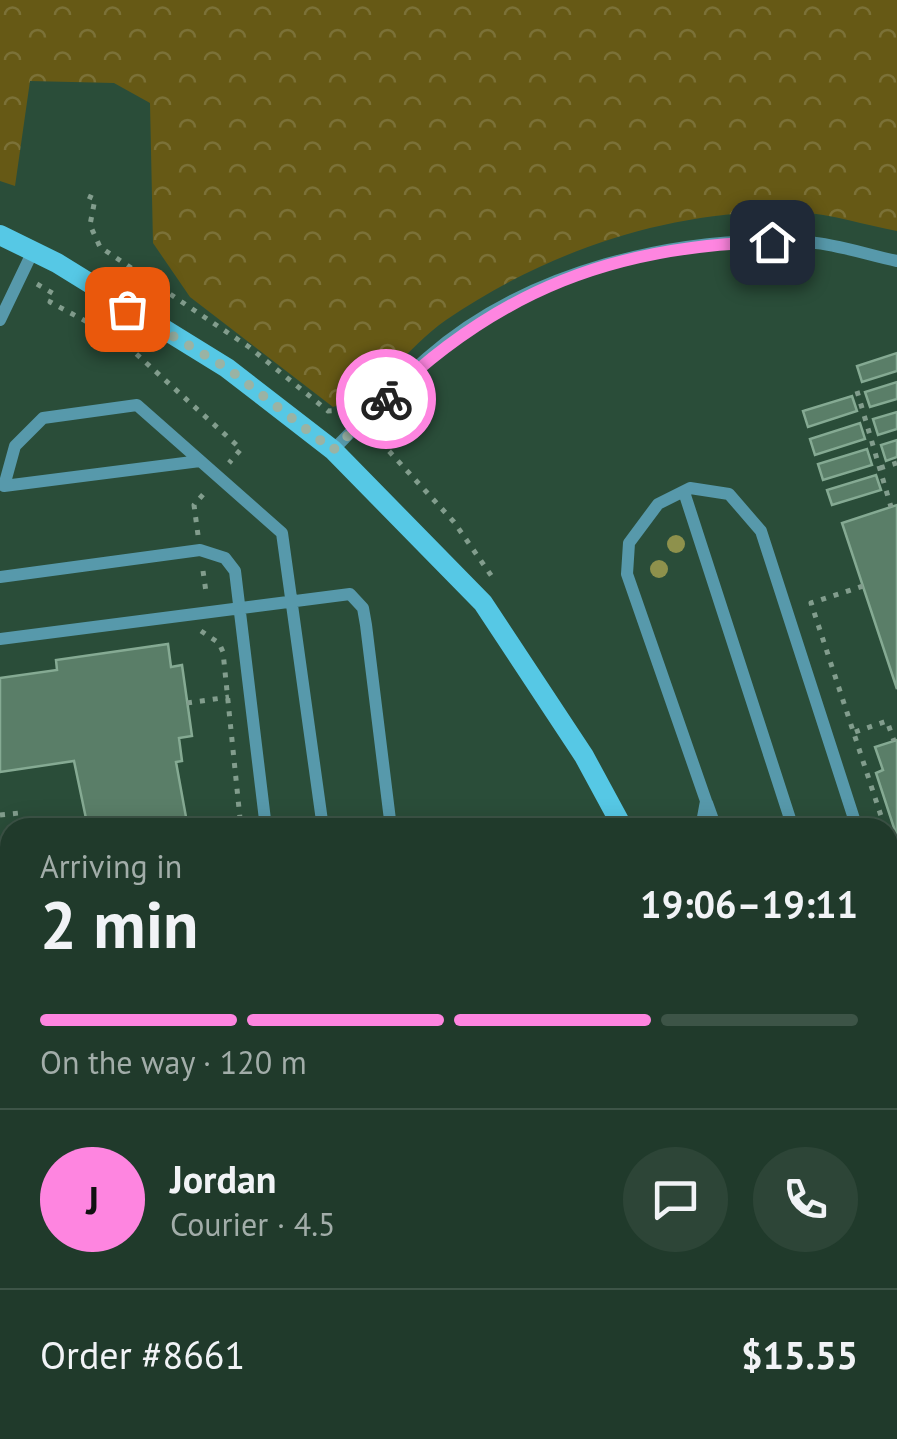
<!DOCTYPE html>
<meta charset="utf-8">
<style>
body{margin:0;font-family:"PT Sans",sans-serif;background:#2d4537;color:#f1f3f6;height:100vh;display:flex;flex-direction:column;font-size:38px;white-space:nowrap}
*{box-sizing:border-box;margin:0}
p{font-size:32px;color:#a2ada9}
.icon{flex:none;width:55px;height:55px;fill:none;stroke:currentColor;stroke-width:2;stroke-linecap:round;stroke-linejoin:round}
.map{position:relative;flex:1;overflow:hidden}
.details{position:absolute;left:0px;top:818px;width:898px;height:622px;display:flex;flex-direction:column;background:#203a2b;border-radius:30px 30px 0 0;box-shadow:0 5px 25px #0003,0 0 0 2px #3d5447}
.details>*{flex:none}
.pin{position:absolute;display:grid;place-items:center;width:85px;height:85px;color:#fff;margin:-42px;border-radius:20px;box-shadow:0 5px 15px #0006}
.courier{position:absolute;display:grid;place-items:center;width:100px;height:100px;margin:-50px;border:8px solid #fe85e0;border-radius:50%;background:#fff;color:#222;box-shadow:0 2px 12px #0007}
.head em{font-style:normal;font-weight:700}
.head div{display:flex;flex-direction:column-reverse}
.head{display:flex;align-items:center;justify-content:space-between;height:170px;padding:0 40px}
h1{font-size:65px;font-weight:700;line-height:75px}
.bar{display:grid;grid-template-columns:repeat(4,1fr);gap:15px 10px;align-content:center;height:120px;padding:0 40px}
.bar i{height:12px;border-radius:8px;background:#3d5447}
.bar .selected{background:#fe85e0}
.bar p{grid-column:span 4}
.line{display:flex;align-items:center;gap:25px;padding:0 40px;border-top:2px solid #3d5447}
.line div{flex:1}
.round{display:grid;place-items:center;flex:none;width:105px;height:105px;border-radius:52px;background:#2d4537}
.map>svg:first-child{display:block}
.forest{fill:url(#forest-crowns)}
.building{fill:#5a7e68;stroke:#85aa93;stroke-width:2.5}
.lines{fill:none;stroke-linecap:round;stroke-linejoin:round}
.path{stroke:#829d8d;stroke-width:5;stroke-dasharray:5 8;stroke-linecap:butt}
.lane{stroke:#5799ab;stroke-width:12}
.secondary{stroke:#56c8e5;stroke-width:20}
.tree{fill:#8e914c}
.done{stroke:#9ab3a4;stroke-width:10;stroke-dasharray:0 18}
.route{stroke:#fe85e0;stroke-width:12}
</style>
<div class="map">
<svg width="897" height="1439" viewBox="0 0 897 1439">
<defs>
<pattern id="forest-crowns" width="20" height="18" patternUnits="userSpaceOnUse" patternTransform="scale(2.5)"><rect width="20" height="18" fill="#665915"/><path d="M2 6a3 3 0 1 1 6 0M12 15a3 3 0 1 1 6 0" fill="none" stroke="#7b7137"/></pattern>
</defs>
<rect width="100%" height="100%" fill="#2a4d39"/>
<path class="forest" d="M 0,0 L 897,0 L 897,231 C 865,225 831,214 799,212 C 674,208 548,250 446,320 C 407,347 378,395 333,407 L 190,297 L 153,243 L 150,103 L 114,83 L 30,81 L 15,186 L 0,181 Z
M 897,1173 L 897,1439 L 770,1439 L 772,1430 L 888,1430 L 888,1175 Z"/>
<path class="building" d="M 897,353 L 897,371 L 862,382 L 857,366 Z
M 897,382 L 897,399 L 870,407 L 865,392 Z
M 852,396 L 857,411 L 808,427 L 803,411 Z
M 897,412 L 897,429 L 878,435 L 873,419 Z
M 860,423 L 865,439 L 815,455 L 810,439 Z
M 897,440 L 897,457 L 886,461 L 881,445 Z
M 867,449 L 872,465 L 823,480 L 818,464 Z
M 876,475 L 881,490 L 832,505 L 827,490 Z
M 897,505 L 897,689 L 842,523 Z
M 168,644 L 171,667 L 182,665 L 192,736 L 179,738 L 182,761 L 176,762 L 188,828 L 88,828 L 74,761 L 0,772 L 0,678 L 57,670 L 56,660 Z
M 897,740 L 897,837 L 876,773 L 883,770 L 875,747 Z
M 5,923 L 10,1030 L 0,1031 L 0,924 Z
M 10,1030 L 10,1164 L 0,1094 L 0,1031 Z
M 10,1164 L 10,1296 L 0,1297 L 0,1165 Z"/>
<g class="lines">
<path class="path" d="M 88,196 L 95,199 L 90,225 L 100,247 L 249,347 L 328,411 L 346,410
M 37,284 L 54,294 L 50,302 L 121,340 L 241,449 L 229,463
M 857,391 L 891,507
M 377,431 L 386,437 L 387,449 L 454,522 L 495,581
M 880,468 L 897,463
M 198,535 L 194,505 L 206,491
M 203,571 L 206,592
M 863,586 L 811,603 L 885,828
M 201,631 L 219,643 L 223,652 L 241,828
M 187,703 L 229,697
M 855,732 L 887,721 L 894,741
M 0,815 L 19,813 L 21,828
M 888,837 L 897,866
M 888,1122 L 897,1119
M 0,1144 L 7,1144
M 0,1313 L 10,1312"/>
<path class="lane" d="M 0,320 L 33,251
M 333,450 C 364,419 394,387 427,358 C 526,271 677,234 807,242 C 837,244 868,255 897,261
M 200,461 L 4,486 L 15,446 L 43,418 L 137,405 L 282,533 L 323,828
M 684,492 L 793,828
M 0,577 L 200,550 L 225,558 L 235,571 L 266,828
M 0,639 L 350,594 L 363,608 L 366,625 L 391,828
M 707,803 L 716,828
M 701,828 L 706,801 L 627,574 L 629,543 L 658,504 L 690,488 L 729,494 L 761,531 L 857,828
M 888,923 L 897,952
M 888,1071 L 897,1063
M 888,1145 L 897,1141
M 0,1336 L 10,1334
M 0,1395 L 10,1393
M 60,1430 L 61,1439
M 118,1430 L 119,1439
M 341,1430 L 342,1439"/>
<path class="secondary" d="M 0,235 L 57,263 L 227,368 L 333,450 L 483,603 L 584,756 L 623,828
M 732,1430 L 733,1439
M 714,1439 L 716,1430"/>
</g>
<g class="tree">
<circle cx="676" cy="544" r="9"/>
<circle cx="659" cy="569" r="9"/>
</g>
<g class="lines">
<path class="done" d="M 127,309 L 227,368 L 333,450 L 386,399"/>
<path class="route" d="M 386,399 C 498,290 616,245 772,242"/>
</g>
</svg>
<div class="pin" style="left:127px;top:309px;background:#ea580c"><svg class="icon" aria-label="bag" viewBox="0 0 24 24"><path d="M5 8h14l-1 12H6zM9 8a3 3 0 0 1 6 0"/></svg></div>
<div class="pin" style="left:772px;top:242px;background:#1f2937"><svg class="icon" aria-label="home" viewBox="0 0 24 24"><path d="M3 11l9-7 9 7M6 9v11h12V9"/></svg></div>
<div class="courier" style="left:386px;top:399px"><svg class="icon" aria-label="bike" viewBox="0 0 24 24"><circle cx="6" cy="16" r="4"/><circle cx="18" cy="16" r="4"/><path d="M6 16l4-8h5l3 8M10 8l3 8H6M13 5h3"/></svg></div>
<section class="details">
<div class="head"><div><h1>2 min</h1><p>Arriving in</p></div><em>19:06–19:11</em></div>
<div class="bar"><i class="selected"></i><i class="selected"></i><i class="selected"></i><i></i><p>On the way · 120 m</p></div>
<div class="line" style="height:180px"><b class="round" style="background:#fe85e0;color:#111">J</b><div><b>Jordan</b><p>Courier · 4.5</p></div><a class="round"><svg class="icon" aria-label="chat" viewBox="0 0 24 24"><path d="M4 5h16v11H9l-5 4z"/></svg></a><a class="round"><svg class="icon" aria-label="phone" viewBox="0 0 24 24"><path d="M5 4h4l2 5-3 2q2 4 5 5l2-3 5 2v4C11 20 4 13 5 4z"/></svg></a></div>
<div class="line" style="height:130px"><div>Order #8661</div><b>$15.55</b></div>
</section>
</div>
